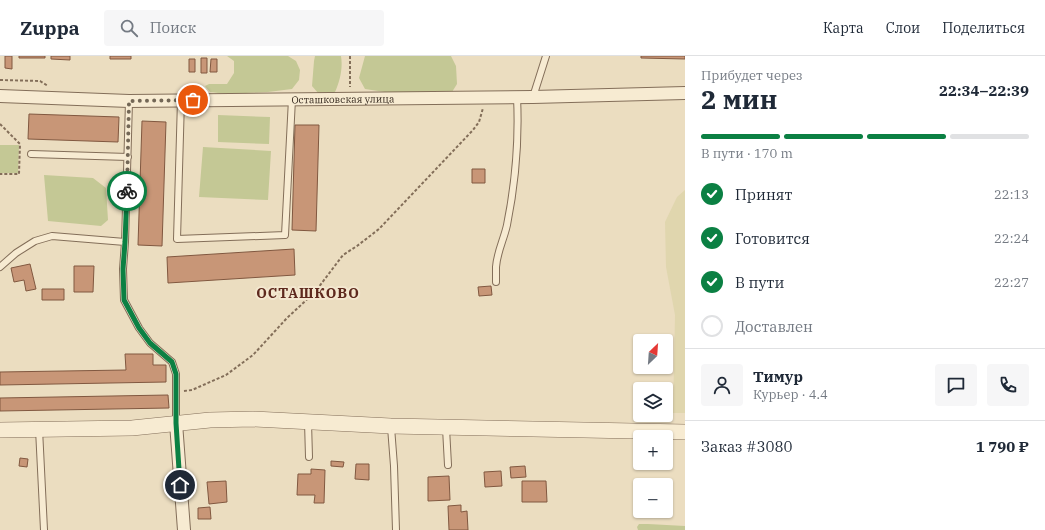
<!DOCTYPE html>
<html lang="ru">
<meta charset="utf-8">
<style>
body{margin:0;font-family:"IBM Plex Serif",serif;background:#f6f6f7;color:#1f2937;height:100vh;display:flex;flex-direction:column;font-size:15px;white-space:nowrap}
*{box-sizing:border-box;margin:0}
p{font-size:13px;color:#747a83}
.icon{flex:none;width:22px;height:22px;fill:none;stroke:currentColor;stroke-width:2;stroke-linecap:round;stroke-linejoin:round}
.map{position:relative;flex:1;overflow:hidden}
.sheet{display:flex;flex-direction:column;background:#fff;width:360px}
.sheet>*{flex:none}
.needle{width:26px;rotate:25deg}
.fabs{position:absolute;left:633px;top:278px;display:grid;gap:8px}
.fabs a{display:grid;place-items:center;width:40px;height:40px;border-radius:4px;background:#fff;box-shadow:0 1px 3px #0004;font-size:20px}
.pin{position:absolute;display:grid;place-items:center;width:34px;height:34px;color:#fff;margin:-17px;border:2px solid #fff;border-radius:50%;box-shadow:0 1px 4px #0007}
.courier{position:absolute;display:grid;place-items:center;width:40px;height:40px;margin:-20px;border:3px solid #0b8043;border-radius:50%;background:#fff;color:#222;box-shadow:0 1px 5px #0007}
.head em{font-style:normal;font-weight:800}
.head div{display:flex;flex-direction:column-reverse}
.head{display:flex;align-items:center;justify-content:space-between;height:68px;padding:0 16px}
h1{font-size:26px;font-weight:800;line-height:30px}
.bar{display:grid;grid-template-columns:repeat(4,1fr);gap:6px 4px;align-content:center;height:48px;padding:0 16px}
.bar i{height:5px;border-radius:3px;background:#e0e1e3}
.bar .selected{background:#0b8043}
.bar p{grid-column:span 4}
.line{display:flex;align-items:center;gap:10px;padding:0 16px;border-top:1px solid #e0e1e3}
.line div{flex:1}
.round{display:grid;place-items:center;flex:none;width:42px;height:42px;border-radius:4px;background:#f6f6f7}
ol{padding:0 16px;list-style:none}
li{display:flex;align-items:center;gap:12px;height:44px}
li p{margin-inline-start:auto}
li .icon{padding:4px;border-radius:50%;background:#0b8043;color:#fff;stroke-width:4}
li:last-child{color:#747a83}
li i{width:22px;height:22px;border:2px solid #e0e1e3;border-radius:50%}
header{display:flex;align-items:center;gap:24px;box-sizing:border-box;height:56px;padding:0 20px;background:#fff;border-bottom:1px solid #e0e1e3}
header strong{font-size:19px}
nav{display:flex;gap:22px;margin-inline-start:auto;font-size:14px}
.search{width:280px;height:36px;background:#f6f6f7;display:flex;align-items:center;gap:10px;box-sizing:border-box;padding:0 14px;border-radius:4px;color:#747a83;font-size:15px}
main{display:flex;flex:1;min-height:0}
.map>svg:first-child{display:block}
.farmland{fill:#e0d6ae}
.green{fill:#c4c895}
.building{fill:#c89677;stroke:#815840}
.lines{fill:none;stroke-linecap:round;stroke-linejoin:round}
.service-casing{stroke:#836e59;stroke-width:8}
.minor-casing{stroke:#836e59;stroke-width:14}
.tertiary-casing{stroke:#836e59;stroke-width:16}
.path{stroke:#836e59;stroke-width:2;stroke-dasharray:3 2;stroke-linecap:butt}
.service{stroke:#f7ebd2;stroke-width:6}
.minor{stroke:#f7ebd2;stroke-width:12}
.tertiary{stroke:#f7ebd2;stroke-width:15}
.done{stroke:#736756;stroke-width:4;stroke-dasharray:0 7.2}
.route{stroke:#0b8043;stroke-width:5}
.labels{text-anchor:middle;dominant-baseline:central;stroke-width:4;stroke-linejoin:round;paint-order:stroke}
.street-label{font-size:10px;fill:#33271d;stroke:#f3e7cf}
.district-label{font-size:14px;font-weight:bold;letter-spacing:1px;fill:#5e291e;stroke:#f3e7cf}
</style>
<header>
<strong>Zuppa</strong>
<div class="search"><svg class="icon" aria-label="search" viewBox="0 0 24 24"><circle cx="10" cy="10" r="6"/><path d="M15 15l6 6"/></svg>Поиск</div>
<nav><a>Карта</a><a>Слои</a><a>Поделиться</a></nav>
</header>
<main>
<div class="map">
<svg width="685" height="474" viewBox="0 0 685 474">
<rect width="100%" height="100%" fill="#ebddc0"/>
<path class="farmland" d="M 685,134 L 685,357 L 673,357 L 675,259 L 666,211 L 665,166 L 677,141 Z"/>
<path class="green" d="M 227,0 L 288,0 L 296,5 L 300,14 L 299,24 L 292,33 L 268,36 L 226,38 L 210,36 L 205,30 L 209,28 L 227,28 L 234,17 L 234,5 Z
M 315,0 L 341,0 C 343,12 340,25 335,36 L 326,38 L 318,37 L 312,30 L 314,5 Z
M 365,0 L 451,0 L 456,10 L 457,28 L 452,36 L 398,38 L 365,33 L 359,22 Z
M 218,59 L 270,61 L 269,88 L 218,86 Z
M 0,89 L 19,89 L 18,117 L 0,117 Z
M 203,91 L 271,95 L 268,144 L 199,141 Z
M 44,119 L 93,122 L 106,132 L 108,164 L 101,170 L 48,165 Z
M 639,468 L 648,468 L 685,470 L 685,474 L 638,474 L 637,471 Z"/>
<path class="building" d="M 5,0 L 12,0 L 12,13 L 5,12 Z
M 19,0 L 45,0 L 45,2 L 19,2 Z
M 51,0 L 70,0 L 70,4 L 51,3 Z
M 110,0 L 131,0 L 131,3 L 110,3 Z
M 641,0 L 685,0 L 685,3 L 641,2 Z
M 201,2 L 207,2 L 207,17 L 201,17 Z
M 189,3 L 195,3 L 195,16 L 189,16 Z
M 211,3 L 217,3 L 217,16 L 210,16 Z
M 29,58 L 119,61 L 118,86 L 28,83 Z
M 142,65 L 166,66 L 162,190 L 138,189 Z
M 295,69 L 319,69 L 316,175 L 292,174 Z
M 472,113 L 485,113 L 485,127 L 472,127 Z
M 294,193 L 295,219 L 168,227 L 167,201 Z
M 30,208 L 36,233 L 26,235 L 24,224 L 14,226 L 11,212 Z
M 74,210 L 94,210 L 93,236 L 74,236 Z
M 491,230 L 492,239 L 479,240 L 478,231 Z
M 42,233 L 64,233 L 64,244 L 42,244 Z
M 125,298 L 153,298 L 153,309 L 166,309 L 166,326 L 0,329 L 0,316 L 126,314 Z
M 168,339 L 169,352 L 0,355 L 0,342 Z
M 20,402 L 28,403 L 27,411 L 19,410 Z
M 331,405 L 344,406 L 343,411 L 331,410 Z
M 356,408 L 369,408 L 369,424 L 355,423 Z
M 525,410 L 526,421 L 511,422 L 510,411 Z
M 311,413 L 325,414 L 324,447 L 314,447 L 315,439 L 297,439 L 298,418 L 311,418 Z
M 501,415 L 502,430 L 485,431 L 484,416 Z
M 449,420 L 450,444 L 428,445 L 428,421 Z
M 226,425 L 227,446 L 209,448 L 207,426 Z
M 522,425 L 546,425 L 547,446 L 522,446 Z
M 461,449 L 461,456 L 467,455 L 468,474 L 449,474 L 448,450 Z
M 210,451 L 211,463 L 198,463 L 198,452 Z"/>
<g class="lines">
<g class="service-casing">
<path id="service" d="M 533,41 L 546,0
M 181,44 L 177,183 L 285,179 L 292,43
M 31,98 L 128,101
M 125,186 L 129,45
M 0,211 L 16,197 L 35,185 L 52,180 L 125,186 L 123,213 L 124,244 L 139,272 L 150,287 L 172,306 L 176,318 L 176,367
M 496,226 C 496,221 496,216 496,211 C 497,196 504,183 507,169 C 515,129 519,81 517,41
M 308,366 L 309,401
M 391,371 L 394,410 L 396,474
M 446,372 L 448,409
M 39,373 L 44,474"/>
</g>
<g class="minor-casing">
<g id="minor">
<path id="s1" d="M 0,40 L 129,45 L 533,41 L 685,37"/>
<path d="M 176,367 L 184,474"/>
</g>
</g>
<g class="tertiary-casing">
<path id="tertiary" d="M 0,374 L 132,372 L 210,364 L 253,363 L 391,370 L 685,376"/>
</g>
<path class="path" d="M 350,0 L 350,31
M 0,24 L 40,25 L 48,30
M 0,68 L 20,88 L 19,118 L 0,118
M 184,335 L 192,334 L 226,319 L 253,299 L 287,262 L 315,236 L 343,199 L 357,190 L 379,173 L 473,74 L 479,66 L 483,52"/>
<use href="#service" class="service"/>
<use href="#minor" class="minor"/>
<use href="#tertiary" class="tertiary"/>
</g>
<g class="lines">
<path class="done" d="M 127,135 L 129,45 L 193,44"/>
<path class="route" d="M 127,135 L 125,186 L 123,213 L 124,244 L 139,272 L 150,287 L 172,306 L 176,318 L 176,367 L 180,429"/>
</g>
<g class="labels">
<g class="street-label">
<text stroke="none"><textPath href="#s1" startOffset="343">Осташковская улица</textPath></text>
</g>
<g class="district-label">
<text x="308" y="237">ОСТАШКОВО</text>
</g>
</g>
</svg>
<div class="fabs">
<a><svg class="needle" viewBox="-14 -14 28 28"><path d="M0-13l5 13h-10z" fill="#e53935"/><path d="M0 13l5-13h-10z" fill="#747a83"/></svg></a>
<a><svg class="icon" aria-label="layers" viewBox="0 0 24 24"><path d="M12 4l9 5-9 5-9-5zM3 14l9 5 9-5"/></svg></a>
<a>+</a>
<a>−</a>
</div>
<div class="pin" style="left:193px;top:44px;background:#ea580c"><svg class="icon" aria-label="bag" viewBox="0 0 24 24"><path d="M5 8h14l-1 12H6zM9 8a3 3 0 0 1 6 0"/></svg></div>
<div class="pin" style="left:180px;top:429px;background:#1f2937"><svg class="icon" aria-label="home" viewBox="0 0 24 24"><path d="M3 11l9-7 9 7M6 9v11h12V9"/></svg></div>
<div class="courier" style="left:127px;top:135px"><svg class="icon" aria-label="bike" viewBox="0 0 24 24"><circle cx="6" cy="16" r="4"/><circle cx="18" cy="16" r="4"/><path d="M6 16l4-8h5l3 8M10 8l3 8H6M13 5h3"/></svg></div>
</div>
<section class="sheet">
<div class="head"><div><h1>2 мин</h1><p>Прибудет через</p></div><em>22:34–22:39</em></div>
<div class="bar"><i class="selected"></i><i class="selected"></i><i class="selected"></i><i></i><p>В пути · 170 m</p></div>
<ol>
<li><svg class="icon" aria-label="check" viewBox="0 0 24 24"><path d="M5 12l5 5 9-10"/></svg>Принят<p>22:13</p></li>
<li><svg class="icon" aria-label="check" viewBox="0 0 24 24"><path d="M5 12l5 5 9-10"/></svg>Готовится<p>22:24</p></li>
<li><svg class="icon" aria-label="check" viewBox="0 0 24 24"><path d="M5 12l5 5 9-10"/></svg>В пути<p>22:27</p></li>
<li><i></i>Доставлен</li>
</ol>
<div class="line" style="height:72px"><a class="round"><svg class="icon" aria-label="person" viewBox="0 0 24 24"><circle cx="12" cy="8" r="4"/><path d="M4 21q1-7 8-7t8 7"/></svg></a><div><b>Тимур</b><p>Курьер · 4.4</p></div><a class="round"><svg class="icon" aria-label="chat" viewBox="0 0 24 24"><path d="M4 5h16v11H9l-5 4z"/></svg></a><a class="round"><svg class="icon" aria-label="phone" viewBox="0 0 24 24"><path d="M5 4h4l2 5-3 2q2 4 5 5l2-3 5 2v4C11 20 4 13 5 4z"/></svg></a></div>
<div class="line" style="height:52px"><div>Заказ #3080</div><b>1 790 ₽</b></div>
</section>
</main>
